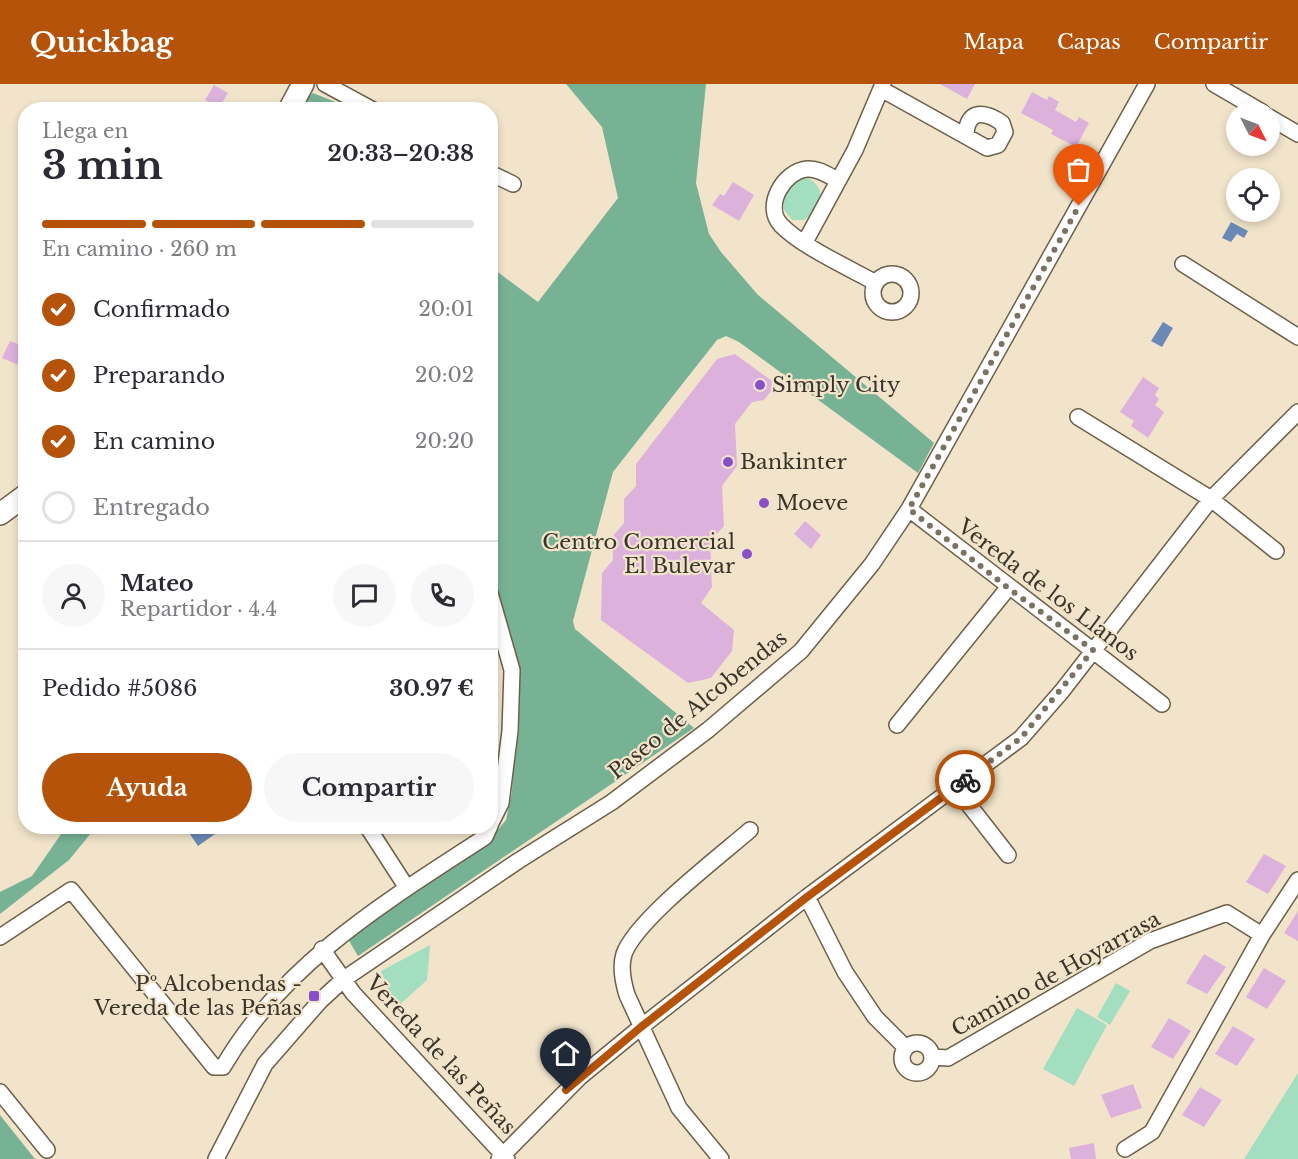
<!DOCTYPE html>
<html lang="es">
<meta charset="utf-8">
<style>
body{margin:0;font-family:"Libre Baskerville",serif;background:#f7f7f7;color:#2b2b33;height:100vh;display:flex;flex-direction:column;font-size:22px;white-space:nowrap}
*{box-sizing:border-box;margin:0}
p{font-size:20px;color:#7c7c81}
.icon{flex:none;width:33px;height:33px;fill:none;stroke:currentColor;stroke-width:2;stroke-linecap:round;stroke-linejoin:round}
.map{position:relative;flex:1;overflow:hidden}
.drawer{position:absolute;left:18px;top:18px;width:480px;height:732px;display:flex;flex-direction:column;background:#fff;border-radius:24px;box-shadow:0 3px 9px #0003}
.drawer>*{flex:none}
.needle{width:39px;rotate:132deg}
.tools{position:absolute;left:1226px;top:18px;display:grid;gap:12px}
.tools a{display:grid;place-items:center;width:54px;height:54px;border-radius:50%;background:#fff;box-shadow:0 3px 9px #0003;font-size:30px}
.pin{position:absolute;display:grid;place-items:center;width:51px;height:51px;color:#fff;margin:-62px -26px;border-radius:50% 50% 50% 0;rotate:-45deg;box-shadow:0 0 6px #0007}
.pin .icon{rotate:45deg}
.courier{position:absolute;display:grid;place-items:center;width:60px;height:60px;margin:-30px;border:4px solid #b45309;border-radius:50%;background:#fff;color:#222;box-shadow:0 2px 8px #0007}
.headline em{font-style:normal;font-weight:700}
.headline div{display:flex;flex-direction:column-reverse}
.headline{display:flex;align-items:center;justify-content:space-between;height:102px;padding:0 24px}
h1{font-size:39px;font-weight:700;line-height:45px}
.bar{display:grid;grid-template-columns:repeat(4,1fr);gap:9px 6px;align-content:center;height:72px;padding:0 24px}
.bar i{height:8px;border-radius:4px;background:#e1e1e2}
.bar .selected{background:#b45309}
.bar p{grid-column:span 4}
.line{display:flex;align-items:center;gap:15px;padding:0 24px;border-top:2px solid #e1e1e2}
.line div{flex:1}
.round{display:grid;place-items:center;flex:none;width:63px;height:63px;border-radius:32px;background:#f7f7f7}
ol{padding:0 24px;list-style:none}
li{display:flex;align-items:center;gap:18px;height:66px}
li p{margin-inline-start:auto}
li .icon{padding:6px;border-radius:50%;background:#b45309;color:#fff;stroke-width:4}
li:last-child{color:#7c7c81}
li i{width:33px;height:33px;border:3px solid #e1e1e2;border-radius:50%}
.cta{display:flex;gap:12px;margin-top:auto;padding:12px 24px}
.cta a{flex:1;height:69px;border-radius:36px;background:#b45309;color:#fff;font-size:24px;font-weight:700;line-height:69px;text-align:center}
.cta a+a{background:#f7f7f7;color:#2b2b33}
header{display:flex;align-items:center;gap:36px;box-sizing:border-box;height:84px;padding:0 30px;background:#b45309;color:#fff}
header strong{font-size:28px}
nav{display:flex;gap:33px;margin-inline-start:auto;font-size:21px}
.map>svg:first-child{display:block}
.green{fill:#a4dec0}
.forest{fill:#78b295}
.water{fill:#6a8ab5}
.building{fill:#dcb2dd}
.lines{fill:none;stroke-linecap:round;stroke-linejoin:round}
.street-casing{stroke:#6c604a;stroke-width:18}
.secondary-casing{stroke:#6c604a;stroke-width:24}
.street{stroke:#fff;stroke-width:15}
.secondary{stroke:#fff;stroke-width:21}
.done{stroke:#7a7263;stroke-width:6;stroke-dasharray:0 10.8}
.route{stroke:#b45309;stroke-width:8}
.poi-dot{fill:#8850c7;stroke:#f2e4cb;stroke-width:2}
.labels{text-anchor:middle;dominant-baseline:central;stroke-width:4.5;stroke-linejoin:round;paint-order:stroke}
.poi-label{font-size:21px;fill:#3a352b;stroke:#f2e4cb;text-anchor:start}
.street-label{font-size:21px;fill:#3a352b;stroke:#f2e4cb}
</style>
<header>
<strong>Quickbag</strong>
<nav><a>Mapa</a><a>Capas</a><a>Compartir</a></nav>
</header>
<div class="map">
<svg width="1298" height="1075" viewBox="0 0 1298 1075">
<rect width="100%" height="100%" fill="#f2e4cb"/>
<path class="green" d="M 808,94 C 829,106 821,124 804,136 L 792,136 L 782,123 L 783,114 L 796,96 Z
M 430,861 L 427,896 L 395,925 L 381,887 Z
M 1116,899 L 1130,907 L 1110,941 L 1097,933 Z
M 1077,924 L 1107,941 L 1074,1002 L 1043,985 Z
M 1298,989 L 1298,1075 L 1244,1075 Z"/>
<path class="forest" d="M 566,0 L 706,0 L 696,99 L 709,150 L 721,168 L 758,211 L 934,359 L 918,389 L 739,258 L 726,252 L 717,256 L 613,388 L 573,537 L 575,545 L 694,644 L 358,872 L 348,855 L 487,759 L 506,736 L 512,707 L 517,586 L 491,484 L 491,183 L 538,218 L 618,114 L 602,43 Z
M 313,9 L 353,25 L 299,26 L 303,17 Z
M 66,743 L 96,743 L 69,776 L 0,830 L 0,808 L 32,792 Z
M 0,1031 L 35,1075 L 0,1075 Z"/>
<path class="water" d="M 1231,138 L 1248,147 L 1244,154 L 1237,150 L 1231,158 L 1222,154 Z
M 1163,238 L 1173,244 L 1162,263 L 1151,257 Z
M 207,742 L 225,743 L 198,762 L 185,743 Z"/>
<path class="building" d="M 940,0 L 975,0 L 967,15 Z
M 214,1 L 228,9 L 219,24 L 205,16 Z
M 1032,8 L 1047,16 L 1049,12 L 1059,18 L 1055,26 L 1076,38 L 1079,33 L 1089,39 L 1076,63 L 1051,50 L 1053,46 L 1021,29 Z
M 733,98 L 754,111 L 739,137 L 712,121 L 720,110 L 724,112 Z
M 26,243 L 26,284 L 2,274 L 10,257 L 18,260 Z
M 735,270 L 772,297 L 771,307 L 764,316 L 752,318 L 735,340 L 737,382 L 722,402 L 724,442 L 710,457 L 712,503 L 701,519 L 734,546 L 732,567 L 711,594 L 688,599 L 601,536 L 602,489 L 613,476 L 612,453 L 624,439 L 624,415 L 636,402 L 636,380 L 717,275 Z
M 1143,293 L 1159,304 L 1155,311 L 1159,315 L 1155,321 L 1164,328 L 1148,354 L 1131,342 L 1134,337 L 1120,328 Z
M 805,437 L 821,451 L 811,465 L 794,450 Z
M 1264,770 L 1286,782 L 1268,810 L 1246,798 Z
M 1298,827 L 1298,857 L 1284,849 Z
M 1204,870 L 1226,883 L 1207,910 L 1186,899 Z
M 1264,884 L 1286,897 L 1267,925 L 1246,913 Z
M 1169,934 L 1191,947 L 1173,975 L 1151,963 Z
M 1233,942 L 1255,955 L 1237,982 L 1215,970 Z
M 1133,1000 L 1142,1024 L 1111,1034 L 1101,1011 Z
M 1200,1003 L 1222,1016 L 1204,1043 L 1182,1031 Z
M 1094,1059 L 1096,1075 L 1071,1075 L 1069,1064 Z"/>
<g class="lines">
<g class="street-casing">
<path id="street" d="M 325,0 L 373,26
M 1214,0 L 1262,28
M 881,5 L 987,64 L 998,61 L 1005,48 L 1002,39 C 985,27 968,25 966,50
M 1269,33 L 1298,50
M 490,89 L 513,100
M 837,96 C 828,91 818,84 807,85 C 784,87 763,122 781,141 C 801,162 849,184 876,199
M 805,158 L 855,66 L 883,0
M 1183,180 L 1298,253
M873 209a19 19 0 1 1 38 0a19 19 0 1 1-38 0Z
M 1078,333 L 1211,415 L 1276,467
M 909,425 L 1162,620
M 490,509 L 512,586 L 510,647 L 501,719 L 490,741
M 897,641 L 1008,504
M 955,703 L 1008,771
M 367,742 L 407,804
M 807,813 L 845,888 L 875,933 L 906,964
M 0,853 L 71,806 L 214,983 L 223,983 C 283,879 387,817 485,753 L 490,742
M 322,865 L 353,909 L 507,1075
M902 974a15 15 0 1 1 30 0a15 15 0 1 1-30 0Z
M 933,973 L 948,974 L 1150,857 L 1227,829 L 1262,851
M 0,1008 L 47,1066
M 1125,1065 L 1152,1048 L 1262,851 L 1298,796
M 216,1075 L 265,980 L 320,917 L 344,895 L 518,777 L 612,718 L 708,646 L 801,567 L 872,480 L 909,425 L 1147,0
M 499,1075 L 580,993 L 641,943 L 807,813 L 1021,654 L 1062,607 L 1211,415 L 1298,328
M 721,1075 L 679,1024 L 627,911 C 623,898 620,883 624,870 C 636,836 720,772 750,746"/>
</g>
<g class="secondary-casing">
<path id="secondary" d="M 289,26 L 303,0
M 0,430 L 26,411"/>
</g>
<use href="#street" class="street"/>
<use href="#secondary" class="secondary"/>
</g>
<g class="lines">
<path class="done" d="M 965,696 L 1021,654 L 1093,566 L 1008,504 L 909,425 L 1079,122"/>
<path class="route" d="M 566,1006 L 641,943 L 807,813 L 965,696"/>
</g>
<g class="poi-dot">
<circle cx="760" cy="301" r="6"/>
<circle cx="728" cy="378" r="6"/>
<circle cx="764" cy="419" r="6"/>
<circle cx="747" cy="470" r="6"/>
<rect x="308" y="906" width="12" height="12" rx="3"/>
</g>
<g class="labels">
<g class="poi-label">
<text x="772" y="301">Simply City</text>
<text x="740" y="378">Bankinter</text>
<text x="776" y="419">Moeve</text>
<text x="735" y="458" text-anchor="end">Centro Comercial<tspan x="735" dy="24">El Bulevar</tspan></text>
<text x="302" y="900" text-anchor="end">Pº Alcobendas -<tspan x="302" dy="24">Vereda de las Peñas</tspan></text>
</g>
<g class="street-label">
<text transform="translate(1048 506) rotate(37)">Vereda de los Llanos</text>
<text transform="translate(698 621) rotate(-39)">Paseo de Alcobendas</text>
<text transform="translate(1056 890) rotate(-29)">Camino de Hoyarrasa</text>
<text transform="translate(441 971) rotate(47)">Vereda de las Peñas</text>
</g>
</g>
</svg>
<div class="tools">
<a><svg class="needle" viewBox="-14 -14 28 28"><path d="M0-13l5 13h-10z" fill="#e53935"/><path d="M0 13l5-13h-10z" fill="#7c7c81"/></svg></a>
<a><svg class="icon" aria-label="locate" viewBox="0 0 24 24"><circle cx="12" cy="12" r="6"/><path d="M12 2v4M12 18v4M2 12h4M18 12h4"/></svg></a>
</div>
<div class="pin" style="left:1079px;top:122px;background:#ea580c"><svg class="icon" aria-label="bag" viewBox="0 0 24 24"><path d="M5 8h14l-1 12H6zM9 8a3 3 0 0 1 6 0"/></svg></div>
<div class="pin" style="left:566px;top:1006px;background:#1f2937"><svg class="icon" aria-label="home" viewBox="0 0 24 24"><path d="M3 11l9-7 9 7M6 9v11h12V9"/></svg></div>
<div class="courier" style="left:965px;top:696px"><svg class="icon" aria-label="bike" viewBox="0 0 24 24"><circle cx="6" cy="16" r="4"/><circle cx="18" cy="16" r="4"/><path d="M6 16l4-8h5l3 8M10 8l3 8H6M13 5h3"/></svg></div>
<section class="drawer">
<div class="headline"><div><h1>3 min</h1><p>Llega en</p></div><em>20:33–20:38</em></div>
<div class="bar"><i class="selected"></i><i class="selected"></i><i class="selected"></i><i></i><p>En camino · 260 m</p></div>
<ol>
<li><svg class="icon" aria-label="check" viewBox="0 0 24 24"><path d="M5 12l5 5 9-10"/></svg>Confirmado<p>20:01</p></li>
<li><svg class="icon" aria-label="check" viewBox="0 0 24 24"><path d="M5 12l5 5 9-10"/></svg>Preparando<p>20:02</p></li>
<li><svg class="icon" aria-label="check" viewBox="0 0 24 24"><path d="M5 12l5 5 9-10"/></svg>En camino<p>20:20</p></li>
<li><i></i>Entregado</li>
</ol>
<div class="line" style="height:108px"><a class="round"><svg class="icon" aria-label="person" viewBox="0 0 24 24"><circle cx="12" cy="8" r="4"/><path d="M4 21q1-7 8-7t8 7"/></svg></a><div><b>Mateo</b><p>Repartidor · 4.4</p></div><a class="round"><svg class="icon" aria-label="chat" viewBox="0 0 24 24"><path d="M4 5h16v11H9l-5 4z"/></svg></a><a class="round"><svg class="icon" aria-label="phone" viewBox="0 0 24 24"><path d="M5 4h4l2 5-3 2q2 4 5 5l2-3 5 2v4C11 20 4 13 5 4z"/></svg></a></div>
<div class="line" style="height:78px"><div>Pedido #5086</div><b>30.97 €</b></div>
<div class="cta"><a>Ayuda</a><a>Compartir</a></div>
</section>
</div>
